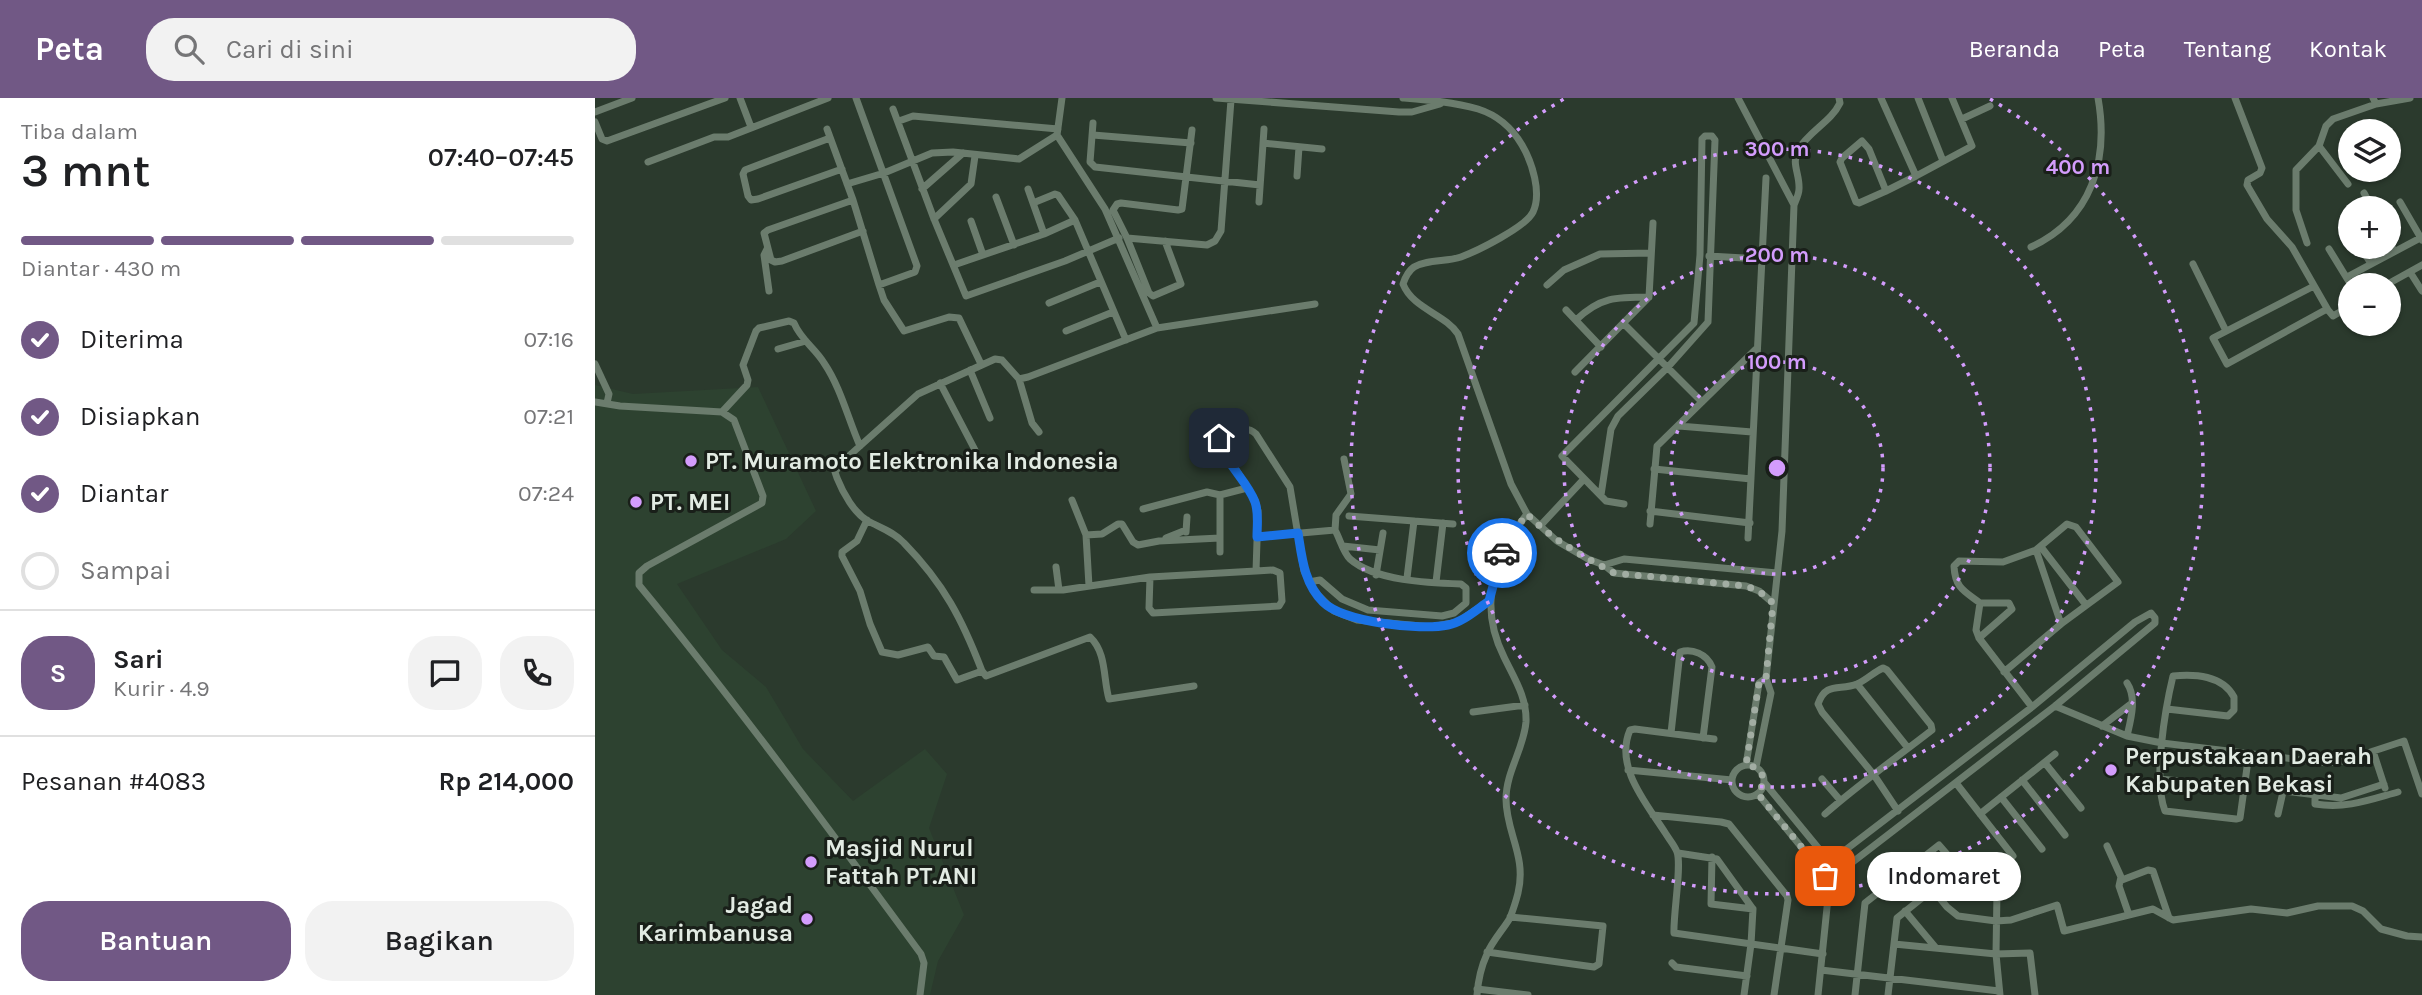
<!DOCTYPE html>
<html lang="id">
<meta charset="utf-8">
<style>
body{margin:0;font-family:Karla,sans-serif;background:#f2f2f2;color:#202124;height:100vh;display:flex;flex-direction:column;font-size:26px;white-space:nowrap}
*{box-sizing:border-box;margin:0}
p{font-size:23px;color:#757577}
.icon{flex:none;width:38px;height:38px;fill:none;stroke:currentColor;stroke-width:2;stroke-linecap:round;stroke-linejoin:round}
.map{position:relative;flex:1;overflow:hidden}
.sheet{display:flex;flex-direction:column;background:#fff;width:595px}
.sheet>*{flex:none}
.tools{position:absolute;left:1743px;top:21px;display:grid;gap:14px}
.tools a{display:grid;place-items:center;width:63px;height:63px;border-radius:50%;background:#fff;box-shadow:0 2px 5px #0004;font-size:35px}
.pin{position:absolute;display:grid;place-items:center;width:60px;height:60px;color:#fff;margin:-30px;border-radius:14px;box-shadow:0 4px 10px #0006}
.courier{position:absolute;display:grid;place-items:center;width:70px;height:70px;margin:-35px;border:5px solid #1a73e8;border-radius:50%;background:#fff;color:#222;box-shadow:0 2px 9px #0007}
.bubble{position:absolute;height:49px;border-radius:24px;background:#fff;box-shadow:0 2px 5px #0004;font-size:23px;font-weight:600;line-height:49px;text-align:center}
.head em{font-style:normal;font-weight:600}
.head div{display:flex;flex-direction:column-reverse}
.head{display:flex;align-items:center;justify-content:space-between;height:119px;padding:0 21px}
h1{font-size:46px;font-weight:600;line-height:52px}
.bar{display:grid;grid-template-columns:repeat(4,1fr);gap:10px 7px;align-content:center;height:84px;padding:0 21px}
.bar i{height:9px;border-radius:5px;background:#e0e0e0}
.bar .on{background:#715885}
.bar p{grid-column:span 4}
.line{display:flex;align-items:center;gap:18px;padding:0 21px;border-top:2px solid #e0e0e0}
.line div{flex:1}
.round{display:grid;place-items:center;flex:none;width:74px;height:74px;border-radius:28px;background:#f2f2f2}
ol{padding:0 21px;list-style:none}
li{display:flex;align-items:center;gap:21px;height:77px}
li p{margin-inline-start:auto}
li .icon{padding:7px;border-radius:50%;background:#715885;color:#fff;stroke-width:4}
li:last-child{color:#757577}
li i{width:38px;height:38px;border:4px solid #e0e0e0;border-radius:50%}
.button{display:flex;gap:14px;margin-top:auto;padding:14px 21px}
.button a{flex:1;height:80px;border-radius:28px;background:#715885;color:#fff;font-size:28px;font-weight:600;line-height:80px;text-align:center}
.button a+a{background:#f2f2f2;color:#202124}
header{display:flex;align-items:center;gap:42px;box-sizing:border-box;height:98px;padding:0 35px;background:#715885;color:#fff}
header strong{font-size:33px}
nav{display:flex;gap:38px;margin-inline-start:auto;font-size:24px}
.search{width:490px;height:63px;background:#f2f2f2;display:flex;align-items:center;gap:18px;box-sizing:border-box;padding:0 24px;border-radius:28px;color:#757577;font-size:26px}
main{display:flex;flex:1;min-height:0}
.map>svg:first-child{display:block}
.built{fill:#2d4230}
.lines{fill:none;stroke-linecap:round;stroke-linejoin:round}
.minor{stroke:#6b7c6d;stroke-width:7}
.done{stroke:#a2ada3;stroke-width:7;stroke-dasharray:0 12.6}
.route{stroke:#1a73e8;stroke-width:9}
.ring{fill:none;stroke:#d39cfc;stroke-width:3.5;stroke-dasharray:3.5 7}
.poi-dot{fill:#d39cfc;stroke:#191f19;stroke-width:2.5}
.labels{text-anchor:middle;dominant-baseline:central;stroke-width:6;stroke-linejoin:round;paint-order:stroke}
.poi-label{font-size:24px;font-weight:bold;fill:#e2ebe3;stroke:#191f19;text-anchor:start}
.centre{fill:#d39cfc;stroke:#191f19;stroke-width:3.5}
.ring-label{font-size:21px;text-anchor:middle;font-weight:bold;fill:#d39cfc;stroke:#191f19;stroke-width:6;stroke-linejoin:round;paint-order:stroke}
</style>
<header>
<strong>Peta</strong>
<div class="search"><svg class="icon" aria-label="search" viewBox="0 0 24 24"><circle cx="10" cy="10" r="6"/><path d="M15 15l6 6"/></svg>Cari di sini</div>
<nav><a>Beranda</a><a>Peta</a><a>Tentang</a><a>Kontak</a></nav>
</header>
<main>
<section class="sheet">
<div class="head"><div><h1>3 mnt</h1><p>Tiba dalam</p></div><em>07:40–07:45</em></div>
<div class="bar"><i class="on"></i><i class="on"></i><i class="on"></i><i></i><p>Diantar · 430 m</p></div>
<ol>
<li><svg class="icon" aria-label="check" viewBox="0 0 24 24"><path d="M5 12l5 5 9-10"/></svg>Diterima<p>07:16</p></li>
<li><svg class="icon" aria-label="check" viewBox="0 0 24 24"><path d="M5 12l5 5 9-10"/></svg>Disiapkan<p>07:21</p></li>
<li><svg class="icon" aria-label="check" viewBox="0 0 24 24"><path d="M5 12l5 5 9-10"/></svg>Diantar<p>07:24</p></li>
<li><i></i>Sampai</li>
</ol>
<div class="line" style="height:126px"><b class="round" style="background:#715885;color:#fff">S</b><div><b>Sari</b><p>Kurir · 4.9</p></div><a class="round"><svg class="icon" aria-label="chat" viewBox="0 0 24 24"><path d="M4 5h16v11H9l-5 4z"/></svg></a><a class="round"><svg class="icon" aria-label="phone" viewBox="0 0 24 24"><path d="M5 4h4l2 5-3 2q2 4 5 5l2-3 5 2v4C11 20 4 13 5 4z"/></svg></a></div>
<div class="line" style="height:91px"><div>Pesanan #4083</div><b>Rp 214,000</b></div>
<div class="button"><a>Bantuan</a><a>Bagikan</a></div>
</section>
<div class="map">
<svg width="1827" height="897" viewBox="0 0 1827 897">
<rect width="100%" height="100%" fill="#2b3a2d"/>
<path class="built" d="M 0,287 L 38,296 L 163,289 L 221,413 L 191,441 L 82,486 L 127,552 L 171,589 L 208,651 L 258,703 L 330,651 L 352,676 L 334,730 L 369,817 L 343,863 L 335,897 L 0,897 Z"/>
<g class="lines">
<path class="minor" d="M 145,0 L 156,29
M 621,0 L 804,14 L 817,14 L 845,6
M 808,0 C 833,2 859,4 883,11 C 902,17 917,30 927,47 C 937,64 947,95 938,114 C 931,129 882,153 866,159 C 852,164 832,161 819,169 C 813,173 810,180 808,186 C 818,211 850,216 863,236 L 916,386 L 932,416 L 962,443 L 993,461 L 1009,467 L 1019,475 L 1151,488 L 1164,493 L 1178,505
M 1143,0 L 1199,107 L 1187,433 L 1171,580
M 1286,0 L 1321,78 L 1291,93 L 1274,51 L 1267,43 L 1247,60 L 1245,64 L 1261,104 L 1264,105 L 1291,93
M 1323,0 L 1348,63
M 1640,0 L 1667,70 L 1665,75 L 1653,82 L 1652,87 L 1672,121 L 1697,149 L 1733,212 L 1738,218 L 1755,208
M 1778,0 L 1781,6 L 1815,0
M 298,11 L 339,121 L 371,198 L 470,163 L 524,140
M 0,14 L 37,0
M 1367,21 L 1395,8
M 304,23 L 318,18 L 463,31
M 0,24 L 7,41 L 12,43 L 130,0
M 498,25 L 495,64 L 500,69 L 665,87
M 232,31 L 258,102 L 284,187 L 320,174 L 322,168 L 261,0
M 462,37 L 510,111 L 562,230 L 433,279 L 424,281 L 407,262 L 400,261 L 323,296 L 246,365 L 240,374 L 242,380 C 248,395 259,415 273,423 C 286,430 299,434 309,445 C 349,486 367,521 387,573 L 391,578 L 495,539 C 512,555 508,581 514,601 L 599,588
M 498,37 L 596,45
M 235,40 L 150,72 L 148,76 L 153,98 L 156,102 L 163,101 L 247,71
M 668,45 L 727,51
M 1724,48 L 1753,86
M 53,64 L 119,39 L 133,39 L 233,0
M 702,78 L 704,49
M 1321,78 L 1377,48 L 1357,0
M 252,86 L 289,75 L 337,55 L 358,54 L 424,61 L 462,37 L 467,0
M 327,91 L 368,55
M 433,91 L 449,136
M 1769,95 L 1777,110
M 401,99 L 419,147
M 258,102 L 173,132 L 169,135 L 176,162 L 180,164 L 187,163 L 268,133
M 664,104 L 669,31
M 1805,104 L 1827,142
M 438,105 L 460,96 L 463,97 L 480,122 L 531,242
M 1199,107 C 1201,102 1204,96 1204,91 C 1205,76 1196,66 1203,52 C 1214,33 1236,24 1245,5 L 1244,0
M 339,121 L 376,86 L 380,58
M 376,123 L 388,157
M 532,140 L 612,147 L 620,143 L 626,133 L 636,2
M 570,143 L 586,186 L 558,198 L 554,195 L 532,140 L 518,112 L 522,106 L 526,105 L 583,112 L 587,111 L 597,32
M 1794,143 L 1799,153
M 1712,145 L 1701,112 L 1701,72 L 1724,48 L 1731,28 L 1738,21 L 1781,6
M 1436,149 C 1497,121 1514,62 1503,0
M 1766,149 L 1776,166
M 172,151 L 169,157 L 174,193
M 1734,151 L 1756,187
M 1114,158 L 1166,161
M 1598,166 L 1631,233
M 359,167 L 449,136 L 480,122
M 1815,174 L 1827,193
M 1752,179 L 1827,139
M 284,187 L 289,202 L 309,233 L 354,219 L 364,220 L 386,266
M 952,187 L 969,172 L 1005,156 L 1056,155
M 1791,187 L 1827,167
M 1719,188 L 1618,240 L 1632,266 L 1732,211
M 454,205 L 505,184
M 971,212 L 1006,249
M 981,222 C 1005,199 1021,199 1054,199
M 1029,226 L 1107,304
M 562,230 L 720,206
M 471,233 L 518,214
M 183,251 L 211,243
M 0,266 L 14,296 L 12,305
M 375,272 L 395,320
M 980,274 L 1054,199 L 1058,125
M 424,281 L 437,325 L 444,334
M 345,285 L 380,352
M 0,304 L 25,308 L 127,314 L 139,322 L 168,398 L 167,405 L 52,468 L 44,475 L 44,487 C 142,606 234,731 326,856 L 329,865 L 325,897
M 127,314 L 152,287 L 153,282 L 148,267 L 161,233 L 164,230 L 194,223 L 199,225 C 206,242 220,250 229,265 C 246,290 253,321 265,348
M 1084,328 L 1157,334
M 1059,371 L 1156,381
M 1006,397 L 1016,331 L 1023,318 L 1073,269 L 1113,224 L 1120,42 L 1117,38 L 1110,38 L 1107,41 L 1105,157 L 1099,225 L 967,358 L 1011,403 L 1029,406
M 477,402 L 491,437 L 494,488
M 548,411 L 612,394 L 625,397
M 1055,413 L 1155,425
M 754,418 L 858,426
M 272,422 L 262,443 L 247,454 L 247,458 L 265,493 L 275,526 L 287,554 L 303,557 L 333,549 L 339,558 L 349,559 L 362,582 L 387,573
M 1055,426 L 1062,348 L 1161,251
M 945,428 L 989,381
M 740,432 L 741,417 L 756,396 L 749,361
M 591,434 L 592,419
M 491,437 L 507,436 L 523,426 L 527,426 L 538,444 L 543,447 L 564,443 L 625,440
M 662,439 L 740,432 C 745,441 748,454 755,461 C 780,483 834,485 866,486 L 871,490 L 871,505 L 859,515 L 847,518 L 773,512 L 747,501 L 725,482 L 714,484
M 571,440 L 591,432
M 1153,440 L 1171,80
M 748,448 L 785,452
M 1446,449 L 1491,507
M 625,454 L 625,397 L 652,390
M 1009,467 L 1029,461 L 1182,475
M 461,469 L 464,492
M 661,473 L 678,472 L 685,475 L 687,503 L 684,508 L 558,515 L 554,510 L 555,479 L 661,473 L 663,413 L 660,402 L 624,344 L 626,338 C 638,333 651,326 661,336 L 695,389 L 709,473 L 719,493 L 739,513 L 762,522 L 836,529 L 863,524 L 894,503
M 781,477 L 788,435
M 812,480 L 819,423
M 841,484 L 848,425
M 439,492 L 468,492 L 555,479
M 1384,540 L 1417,511 L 1414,505 L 1385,505
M 1409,574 L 1466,526 L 1523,484 L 1481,429 L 1472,426 L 1441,452 L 1466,526
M 1532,585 C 1542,600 1536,621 1532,638
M 1262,586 L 1313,650
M 1460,608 L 1532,638 L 1567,645 L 1732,665 L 1748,663 L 1809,643 L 1827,696
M 1437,609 L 1384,540 L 1381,532 L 1385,505 C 1369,493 1360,490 1359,468 L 1364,463 L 1408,464 L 1441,452
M 1572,611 L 1633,618 L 1639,612 L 1639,599 C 1627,577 1600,576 1578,578 C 1570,611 1558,682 1570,713 L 1641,721 L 1645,720 L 1654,655
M 878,614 L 930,607
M 1507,628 L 1537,605
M 1076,635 L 1085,554 C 1097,550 1112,556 1117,569 L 1108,640
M 1119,641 L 1040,631 L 1035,632 C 1019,669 1052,706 1071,736 C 1074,741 1080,748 1082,754 C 1087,767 1078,817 1079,835 L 1228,856
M 1778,653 L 1790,690
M 1450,665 L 1486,710
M 1151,667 L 1164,585 L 1171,580 L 1176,595 L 1161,669
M1137 683a16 16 0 1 1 32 0a16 16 0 1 1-32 0Z
M 1033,672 L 1137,682
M 1227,681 L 1245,702
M 1565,681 L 1649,690
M 1427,682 L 1470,737
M 1361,685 L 1418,758
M 1689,693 L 1746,700 L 1789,686
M 1163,696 L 1230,778 L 1237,780 L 1460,608 L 1560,525 L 1560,520 L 1556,515 L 1540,524 L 1437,609 L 1240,760 L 1233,761 L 1229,757 L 1169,684
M 1720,697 L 1720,706 C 1751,711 1774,702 1803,694
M 1406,699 L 1447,751
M 1230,716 C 1264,686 1301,660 1337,632 L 1336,627 L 1292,572 L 1288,570 C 1279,574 1271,582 1262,586 C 1245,593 1231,583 1223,606 L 1227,614 L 1279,677 L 1303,713
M 1385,716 L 1460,656
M 1683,716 L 1690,685
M 1058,717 L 1126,724 L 1134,726 L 1192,798 L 1193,802 L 1179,897
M 1512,748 L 1526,779 L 1524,788 L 1534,817
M 1083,755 L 1122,761 L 1158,811 L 1156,846 L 1149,897
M 1117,759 L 1116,806 L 1158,811
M 1317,766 L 1352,809 L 1363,818 L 1401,823 L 1416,822 L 1462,807 L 1469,833 L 1558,811 L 1578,822 L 1656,811 L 1692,815 L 1723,808 L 1757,808 L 1768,813 L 1786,831 L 1812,838 L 1827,839
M 1527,782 L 1553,772 L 1558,773 L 1574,820
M 1310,813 L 1341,850
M 1299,846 L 1401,856 L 1435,855 L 1440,897
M 892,854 L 999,869 L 1004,866 L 1008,828 L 915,819
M 1077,865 L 1081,869 L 1152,878
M 1226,872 L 1404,893
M 882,891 L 933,897
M 882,897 C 883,883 886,869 892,856 C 897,843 908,832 915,820 C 918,812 921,803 923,795 C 932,758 911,735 911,701 C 911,674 929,650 931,624 C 932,599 919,580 909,559 C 883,507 898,460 932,416
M 1223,897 L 1237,761
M 1260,897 L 1270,805 L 1344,747 L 1378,786 L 1399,789 L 1402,793 L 1401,856 L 1405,897
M 1293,897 L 1302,820 L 1337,792"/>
</g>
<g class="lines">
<path class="done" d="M 907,455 L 915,438 L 932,416 C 957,442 988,458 1019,475 L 1151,488 L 1164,493 L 1178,505 L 1171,580 L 1164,585 L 1151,667 C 1162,669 1167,672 1169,684 L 1163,696 L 1230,778"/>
<path class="route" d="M 624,340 C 628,364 652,382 660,404 C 664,415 662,427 662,439 L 703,435 C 707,460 709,485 728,504 C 748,524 825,533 853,527 C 868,524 881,512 894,503 L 907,455"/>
</g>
<g class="ring">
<circle cx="1182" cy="370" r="106"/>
<circle cx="1182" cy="370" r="213"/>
<circle cx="1182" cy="370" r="319"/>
<path d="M1395 1A426 426 0 1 1 969 1"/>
</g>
<g class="poi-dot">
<circle cx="96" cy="363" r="7"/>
<circle cx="41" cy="404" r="7"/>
<circle cx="1516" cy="672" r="7"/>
<circle cx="216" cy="764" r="7"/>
<circle cx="212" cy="821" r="7"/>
</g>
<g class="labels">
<g class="poi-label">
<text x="110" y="363">PT. Muramoto Elektronika Indonesia</text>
<text x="55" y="404">PT. MEI</text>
<text x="1530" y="658">Perpustakaan Daerah<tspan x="1530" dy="28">Kabupaten Bekasi</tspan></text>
<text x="230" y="750">Masjid Nurul<tspan x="230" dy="28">Fattah PT.ANI</tspan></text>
<text x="198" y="807" text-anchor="end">Jagad<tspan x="198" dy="28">Karimbanusa</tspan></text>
</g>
</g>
<circle cx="1182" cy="370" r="10" class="centre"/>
<g class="ring-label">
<text x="1182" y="58">300 m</text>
<text x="1483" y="76">400 m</text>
<text x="1182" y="164">200 m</text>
<text x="1182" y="271">100 m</text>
</g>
</svg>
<div class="tools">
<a><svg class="icon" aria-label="layers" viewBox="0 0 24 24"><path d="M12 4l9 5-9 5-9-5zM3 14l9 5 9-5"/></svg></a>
<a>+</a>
<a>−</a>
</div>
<div class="pin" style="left:1230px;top:778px;background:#ea580c"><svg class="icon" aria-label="bag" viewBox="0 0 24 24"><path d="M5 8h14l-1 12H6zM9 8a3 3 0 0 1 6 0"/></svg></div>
<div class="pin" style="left:624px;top:340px;background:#1f2937"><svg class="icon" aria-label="home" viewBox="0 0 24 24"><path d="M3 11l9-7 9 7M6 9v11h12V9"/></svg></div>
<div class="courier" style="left:907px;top:455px"><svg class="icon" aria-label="car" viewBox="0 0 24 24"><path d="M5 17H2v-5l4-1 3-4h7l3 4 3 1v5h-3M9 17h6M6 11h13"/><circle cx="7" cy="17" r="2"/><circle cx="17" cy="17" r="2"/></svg></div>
<div class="bubble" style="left:1272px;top:754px;width:154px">Indomaret</div>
</div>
</main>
